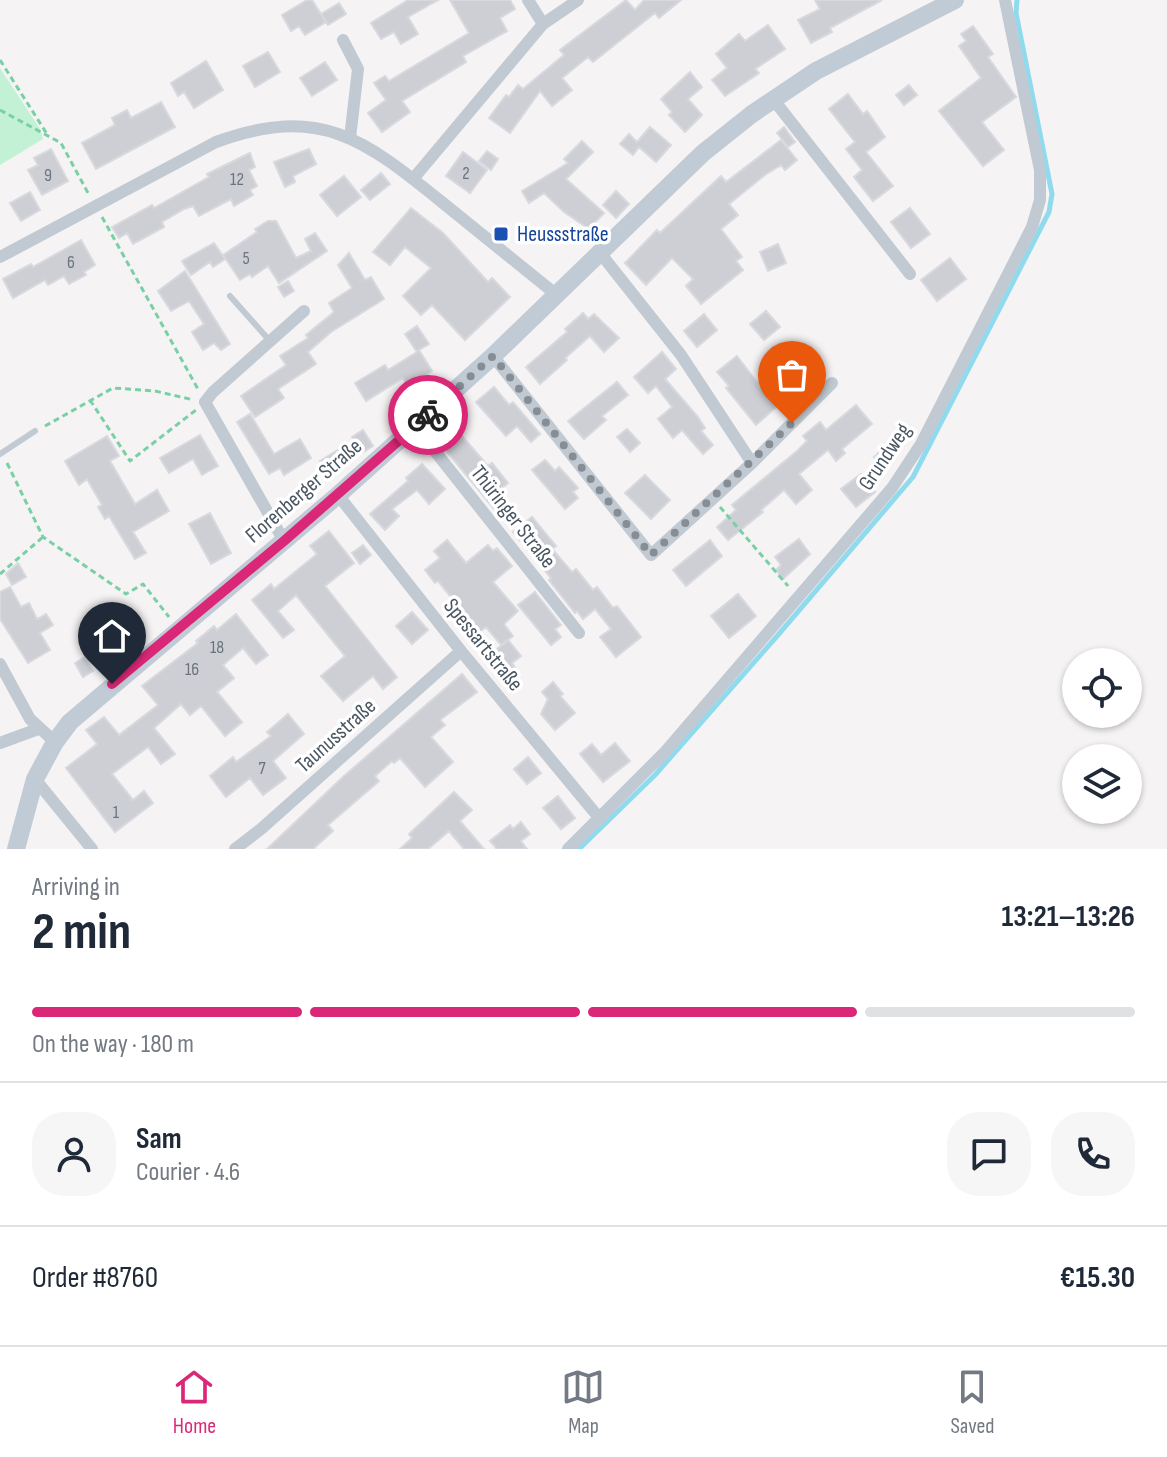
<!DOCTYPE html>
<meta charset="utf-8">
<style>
body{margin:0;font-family:"Sofia Sans Condensed",sans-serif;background:#f6f6f7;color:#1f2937;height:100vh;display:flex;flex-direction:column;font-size:30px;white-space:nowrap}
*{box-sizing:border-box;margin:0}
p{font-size:26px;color:#747a83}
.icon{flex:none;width:44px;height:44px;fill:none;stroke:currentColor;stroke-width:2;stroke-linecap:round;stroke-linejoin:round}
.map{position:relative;height:849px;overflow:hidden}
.side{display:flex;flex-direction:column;background:#fff;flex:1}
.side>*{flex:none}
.controls{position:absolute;left:1062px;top:648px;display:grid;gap:16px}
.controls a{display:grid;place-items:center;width:80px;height:80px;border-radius:50%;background:#fff;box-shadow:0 2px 6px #0004;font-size:40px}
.pin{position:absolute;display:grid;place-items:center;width:68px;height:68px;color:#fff;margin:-82px -34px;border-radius:50% 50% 50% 0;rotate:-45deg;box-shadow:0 0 8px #0007}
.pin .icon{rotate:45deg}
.courier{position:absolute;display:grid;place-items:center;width:80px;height:80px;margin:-40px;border:6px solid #db2777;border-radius:50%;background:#fff;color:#222;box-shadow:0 2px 10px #0007}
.head em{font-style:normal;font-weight:700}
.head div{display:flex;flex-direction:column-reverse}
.head{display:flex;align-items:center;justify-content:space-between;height:136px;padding:0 32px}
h1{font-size:52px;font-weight:700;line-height:60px}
.bar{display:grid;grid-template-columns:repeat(4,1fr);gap:12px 8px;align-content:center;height:96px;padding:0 32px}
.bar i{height:10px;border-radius:6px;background:#e0e1e3}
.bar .current{background:#db2777}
.bar p{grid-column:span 4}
.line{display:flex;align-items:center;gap:20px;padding:0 32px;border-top:2px solid #e0e1e3}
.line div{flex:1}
.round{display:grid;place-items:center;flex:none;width:84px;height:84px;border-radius:32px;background:#f6f6f7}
.menu{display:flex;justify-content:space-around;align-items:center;height:112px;border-top:2px solid #e0e1e3;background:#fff;font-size:22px;color:#747a83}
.menu a{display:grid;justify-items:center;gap:4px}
.menu .current{color:#db2777}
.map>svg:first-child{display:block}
.green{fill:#c3f1d5}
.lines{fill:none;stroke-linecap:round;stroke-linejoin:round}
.stream{stroke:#90daee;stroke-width:5}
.building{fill:#cdcfd5;stroke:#d7d9de;stroke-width:2}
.path{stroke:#7ad0a6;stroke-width:3;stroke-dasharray:6 4;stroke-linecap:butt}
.lane{stroke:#c1cad2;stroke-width:6}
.street{stroke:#c1cad2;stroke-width:12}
.secondary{stroke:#c1cbd6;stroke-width:18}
.done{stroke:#868d94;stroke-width:8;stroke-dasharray:0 14.4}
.route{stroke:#db2777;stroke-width:10}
.transit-dot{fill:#1a4fb4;stroke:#fff;stroke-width:3}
.labels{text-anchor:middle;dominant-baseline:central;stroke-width:7;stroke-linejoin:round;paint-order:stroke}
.number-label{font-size:18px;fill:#6b747e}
.transit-label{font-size:22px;fill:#164399;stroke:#fff;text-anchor:start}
.street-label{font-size:22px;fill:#4a5661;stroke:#fff}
</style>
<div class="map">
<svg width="1167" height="849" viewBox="0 0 1167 849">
<rect width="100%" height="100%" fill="#f5f3f3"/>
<path class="green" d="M 0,68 L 40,129 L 43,139 L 0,165 Z"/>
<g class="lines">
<path class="stream" d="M 579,849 L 655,775 L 778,635 L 913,477 L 1049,212 L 1052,194 L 1016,13 L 1017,0"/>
</g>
<path class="building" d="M 307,0 L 312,0 L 326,22 L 305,35 L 299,26 L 291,31 L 282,15 Z
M 408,0 L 438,0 L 408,17 L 418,34 L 401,44 L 394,32 L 381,39 L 371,23 Z
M 450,0 L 510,0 L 515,9 L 500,18 L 507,31 L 463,56 L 466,62 L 402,101 L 410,112 L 382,132 L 368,113 L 386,100 L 374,83 L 385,76 L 389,81 L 469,33 Z
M 626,0 L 635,10 L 644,0 L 681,0 L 659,18 L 655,13 L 593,62 L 588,57 L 562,78 L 572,90 L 552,106 L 540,91 L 510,133 L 489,118 L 506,95 L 509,97 L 518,85 L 523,89 L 564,55 L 560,50 Z
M 815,0 L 882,0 L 830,28 L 832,32 L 811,43 L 798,20 L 820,9 Z
M 339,3 L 346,14 L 328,25 L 321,14 Z
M 768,25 L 785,49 L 755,69 L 759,73 L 725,96 L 712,80 L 727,68 L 716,54 L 739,34 L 745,41 Z
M 973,26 L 993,54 L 988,57 L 1016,97 L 982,122 L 1004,150 L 983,166 L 939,111 L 981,78 L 959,46 L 966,41 L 961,34 Z
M 268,52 L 280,72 L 255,87 L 243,66 Z
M 206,61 L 223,90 L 194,108 L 184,92 L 178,96 L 171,83 Z
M 325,62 L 337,80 L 312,96 L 300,78 Z
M 690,72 L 702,87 L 688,99 L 702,115 L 685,132 L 669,115 L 672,112 L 661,99 Z
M 909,85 L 917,95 L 904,105 L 896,95 Z
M 848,94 L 863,114 L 867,111 L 885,137 L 866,152 L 893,186 L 873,201 L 854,177 L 862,170 L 846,149 L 855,142 L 829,109 Z
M 161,102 L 175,127 L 96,169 L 82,143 L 115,125 L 112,118 L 127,110 L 131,118 Z
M 650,127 L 671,145 L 656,162 L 639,147 L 633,155 L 620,144 L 629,134 L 637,142 Z
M 784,127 L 795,142 L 788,147 L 777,133 Z
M 781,140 L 797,160 L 785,170 L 781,165 L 765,175 L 729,204 L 738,215 L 721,229 L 742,257 L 736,261 L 743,270 L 701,304 L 686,286 L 693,279 L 672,258 L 646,285 L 625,263 L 657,230 L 660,233 L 721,176 L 726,182 Z
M 582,141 L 593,152 L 566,179 L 604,213 L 589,229 L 564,212 L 544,193 L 529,203 L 522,191 L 568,163 L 564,159 Z
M 51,149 L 68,181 L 42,195 L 28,170 L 38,165 L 34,158 Z
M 309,149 L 316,164 L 293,176 L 295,182 L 285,187 L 274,162 Z
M 487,151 L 498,159 L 491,170 L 479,161 Z
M 463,152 L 487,170 L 470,193 L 446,176 Z
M 250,153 L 255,167 L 249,170 L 257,186 L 250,190 L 253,195 L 234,206 L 231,199 L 199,216 L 193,206 L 184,209 L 162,222 L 164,227 L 133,244 L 127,233 L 119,238 L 112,227 L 152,205 L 154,208 L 209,177 L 207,174 Z
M 381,173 L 390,184 L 370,200 L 361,190 Z
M 344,176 L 361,197 L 337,216 L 320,195 Z
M 616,191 L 629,204 L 616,218 L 603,205 Z
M 30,192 L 40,210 L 21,221 L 10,203 Z
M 411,208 L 443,233 L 488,282 L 492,278 L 510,297 L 465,340 L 432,305 L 421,315 L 403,296 L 431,268 L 405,247 L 390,265 L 373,252 Z
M 910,208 L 930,234 L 911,248 L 891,222 Z
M 268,221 L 276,221 L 296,258 L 311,251 L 305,239 L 315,233 L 327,251 L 279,283 L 268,266 L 252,277 L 250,274 L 240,280 L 223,255 L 257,232 L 255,229 Z
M 81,240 L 95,265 L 84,272 L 86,275 L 69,284 L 64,276 L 48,285 L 45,280 L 13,298 L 3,279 L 31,264 L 33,267 Z
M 214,243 L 225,259 L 213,267 L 210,262 L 191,275 L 182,261 Z
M 778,244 L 786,263 L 768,271 L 760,252 Z
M 349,253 L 365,280 L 371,277 L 384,299 L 331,332 L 308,352 L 316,364 L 278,389 L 284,398 L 255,417 L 241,396 L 286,365 L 280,356 L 308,338 L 306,335 L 334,312 L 329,303 L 352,288 L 338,265 Z
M 950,258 L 966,279 L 937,301 L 921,280 Z
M 185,271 L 230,344 L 221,350 L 214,343 L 203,350 L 192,332 L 204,324 L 189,301 L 171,311 L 158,291 Z
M 288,281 L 294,291 L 284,297 L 278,287 Z
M 766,311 L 780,327 L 764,340 L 750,324 Z
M 583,313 L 588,319 L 594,314 L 619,338 L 604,352 L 590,336 L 565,358 L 567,360 L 540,384 L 526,367 L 567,332 L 565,329 Z
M 704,314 L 717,330 L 697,347 L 684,331 Z
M 417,326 L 429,344 L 419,350 L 432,371 L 408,386 L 403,378 L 366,401 L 355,383 L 385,365 L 388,370 L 417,352 L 405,334 Z
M 662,352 L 676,369 L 665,379 L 698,417 L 705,428 L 701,431 L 713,445 L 703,454 L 682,430 L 673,438 L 658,419 L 672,407 L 656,386 L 648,393 L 634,377 Z
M 737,356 L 776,407 L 756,425 L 726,388 L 729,386 L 717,372 Z
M 617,382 L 628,395 L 602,416 L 606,420 L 584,439 L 568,421 Z
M 494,387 L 509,405 L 513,402 L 540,434 L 531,442 L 517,426 L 506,436 L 476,402 Z
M 856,405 L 872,424 L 842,449 L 845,453 L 836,461 L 828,450 L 799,474 L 812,490 L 796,504 L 784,490 L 761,510 L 763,512 L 728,540 L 717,527 L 736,510 L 732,505 L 797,451 L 807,441 L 803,436 L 820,422 L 826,430 Z
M 250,414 L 274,454 L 300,439 L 311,458 L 284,475 L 280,468 L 269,474 L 237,422 Z
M 455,428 L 488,466 L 492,463 L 508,483 L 498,491 L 506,501 L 495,510 L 439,442 Z
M 627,429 L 640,443 L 630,452 L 617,437 Z
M 363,430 L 373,446 L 362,453 L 360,450 L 327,471 L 320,461 L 354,440 L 352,437 Z
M 200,435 L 218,466 L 202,475 L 193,459 L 169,473 L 160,458 Z
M 107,436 L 119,456 L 110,461 L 135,504 L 157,490 L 169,511 L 133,532 L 146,553 L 135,559 L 109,516 L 105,519 L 98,507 L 102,505 L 87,479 L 79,485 L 65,461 Z
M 885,447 L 895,458 L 884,468 L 874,457 Z
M 545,460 L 555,471 L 559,467 L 578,488 L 573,492 L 578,498 L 565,509 L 532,470 Z
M 422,464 L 445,489 L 429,504 L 417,490 L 392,509 L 399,516 L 385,530 L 370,514 L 408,481 L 406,478 Z
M 861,474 L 875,492 L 856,507 L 841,489 Z
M 645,475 L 670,500 L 651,519 L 625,493 Z
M 210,513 L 231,553 L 211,564 L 189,524 Z
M 532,517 L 556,546 L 552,549 L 572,572 L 576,569 L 593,590 L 597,587 L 613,608 L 617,606 L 641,637 L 616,657 L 600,637 L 611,629 L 595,609 L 583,619 L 577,611 L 575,613 L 549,580 L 551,578 L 513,532 Z
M 329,531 L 354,563 L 325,586 L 397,677 L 383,689 L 373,676 L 343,701 L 321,676 L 345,656 L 296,595 L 278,611 L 294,630 L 283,638 L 252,600 L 271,584 L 274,589 L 317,554 L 310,546 Z
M 799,539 L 810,554 L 783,579 L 776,570 L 781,565 L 775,557 Z
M 447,540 L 466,563 L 488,545 L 493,551 L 497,548 L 512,566 L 493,582 L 518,611 L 504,624 L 513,636 L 501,645 L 486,627 L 478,633 L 468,620 L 467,622 L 457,610 L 459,607 L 438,581 L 435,583 L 425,570 L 440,558 L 434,551 Z
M 710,540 L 722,556 L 686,586 L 673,570 Z
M 363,545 L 371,555 L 360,564 L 352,553 Z
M 18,563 L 26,577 L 12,585 L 6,574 Z
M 10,587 L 21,607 L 29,603 L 37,619 L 46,614 L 53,625 L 40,633 L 50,650 L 28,663 L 0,619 L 0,592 Z
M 535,592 L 561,625 L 555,629 L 561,637 L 551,645 L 518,605 Z
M 738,594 L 756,616 L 729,638 L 711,616 Z
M 412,612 L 428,630 L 412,644 L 396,626 Z
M 236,614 L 268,655 L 256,664 L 243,648 L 223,665 L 234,678 L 217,692 L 242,722 L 225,736 L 201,706 L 190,715 L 181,704 L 154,728 L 175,754 L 161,764 L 148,747 L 112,774 L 133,800 L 144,791 L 153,803 L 115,832 L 66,768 L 97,744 L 86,730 L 104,717 L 119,735 L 158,705 L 142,686 L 198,643 L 196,641 L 214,626 L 217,630 Z
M 508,640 L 521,656 L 512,663 L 516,669 L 508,677 L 490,655 Z
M 85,657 L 93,671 L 83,677 L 75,663 Z
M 462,674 L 477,692 L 440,720 L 445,725 L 431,737 L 453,762 L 425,787 L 400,758 L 394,763 L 392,761 L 375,776 L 379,781 L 328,825 L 333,831 L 313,849 L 267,849 L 344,776 Z
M 553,682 L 563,694 L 560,696 L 575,713 L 555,730 L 541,714 L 548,699 L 542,692 Z
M 288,714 L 304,734 L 273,761 L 286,778 L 263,795 L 250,778 L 226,797 L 210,776 L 233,757 L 236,762 L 271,736 L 267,732 Z
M 615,743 L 630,761 L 603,782 L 580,754 L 592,744 L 601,755 Z
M 528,757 L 541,773 L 527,784 L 514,769 Z
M 454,792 L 472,810 L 460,821 L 484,849 L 464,849 L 449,831 L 428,849 L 400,849 L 412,838 L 409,834 Z
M 558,796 L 575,818 L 561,829 L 543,808 Z
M 521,822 L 530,834 L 521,841 L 527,849 L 497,849 L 490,841 L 510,825 L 513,829 Z"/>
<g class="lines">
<path class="path" d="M 0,60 L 47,134
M 0,110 L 61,143 L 88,193
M 102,217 L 198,389
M 90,400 L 130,461 L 196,410
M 45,426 L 113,388 L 155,391 L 194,400
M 7,463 L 43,537 L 126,594 L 143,584 L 169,617
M 720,507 L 788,586
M 0,574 L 43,537"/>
<path class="lane" d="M 230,296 L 269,340
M 0,454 L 35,431"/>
<path class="street" d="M 528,0 L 543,24
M 343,40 L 358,69 L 350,138
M 773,99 L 910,274
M 413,179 L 543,24 L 578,0
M 601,254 L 681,355 L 752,463
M 0,257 L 216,142 C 320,104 364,139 443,203 C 481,234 520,265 558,296
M 493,356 L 651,555 L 752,463 L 832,383
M 415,426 L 579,633
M 338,495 L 461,651 L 600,819
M 284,541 L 205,402 L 213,392 L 304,311
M 0,664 L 30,719 L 55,742
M 0,743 L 38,729
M 35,779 L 92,849
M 235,849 L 261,829 L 461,651
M 568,849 L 666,751 L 892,488 L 921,444 L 1032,227 L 1040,200 L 1040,170 L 1005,0"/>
<path class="secondary" d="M 16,849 L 35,779 L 55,742 L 70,722 L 338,495 L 493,356 L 703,153 L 752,114 L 816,71 L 955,0"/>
</g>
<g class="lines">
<path class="done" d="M 428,415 L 493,356 L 651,555 L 792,423"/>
<path class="route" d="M 112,684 L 284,541 L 428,415"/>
</g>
<rect class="transit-dot" x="493" y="226" width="16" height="16" rx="4"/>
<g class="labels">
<g class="number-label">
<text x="466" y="173">2</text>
<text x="48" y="175">9</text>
<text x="237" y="179">12</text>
<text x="246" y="258">5</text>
<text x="71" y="262">6</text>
<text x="217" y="647">18</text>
<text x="192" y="669">16</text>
<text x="262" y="768">7</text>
<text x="116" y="812">1</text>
</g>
<g class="transit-label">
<text x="517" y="234">Heussstraße</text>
</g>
<g class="street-label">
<text transform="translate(885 457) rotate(-56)">Grundweg</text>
<text transform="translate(304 491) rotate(-41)">Florenberger Straße</text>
<text transform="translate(513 517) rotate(52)">Thüringer Straße</text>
<text transform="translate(483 645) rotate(51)">Spessartstraße</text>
<text transform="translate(336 736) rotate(-42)">Taunusstraße</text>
</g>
</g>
</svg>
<div class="controls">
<a><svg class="icon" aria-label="locate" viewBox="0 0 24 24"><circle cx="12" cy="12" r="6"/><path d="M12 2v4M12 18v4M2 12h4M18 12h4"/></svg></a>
<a><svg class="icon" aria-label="layers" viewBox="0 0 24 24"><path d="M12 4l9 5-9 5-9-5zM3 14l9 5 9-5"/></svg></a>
</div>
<div class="pin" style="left:792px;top:423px;background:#ea580c"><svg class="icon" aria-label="bag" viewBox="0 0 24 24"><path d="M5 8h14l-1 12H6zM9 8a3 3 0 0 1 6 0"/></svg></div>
<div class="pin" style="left:112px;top:684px;background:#1f2937"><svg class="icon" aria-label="home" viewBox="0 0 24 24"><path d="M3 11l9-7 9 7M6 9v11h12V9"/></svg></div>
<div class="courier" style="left:428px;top:415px"><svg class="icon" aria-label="bike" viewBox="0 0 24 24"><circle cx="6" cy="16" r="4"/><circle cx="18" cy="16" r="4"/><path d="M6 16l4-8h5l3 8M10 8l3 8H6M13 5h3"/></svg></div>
</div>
<section class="side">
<div class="head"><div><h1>2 min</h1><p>Arriving in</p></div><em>13:21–13:26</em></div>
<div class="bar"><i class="current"></i><i class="current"></i><i class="current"></i><i></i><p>On the way · 180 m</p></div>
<div class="line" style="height:144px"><a class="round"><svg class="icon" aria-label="person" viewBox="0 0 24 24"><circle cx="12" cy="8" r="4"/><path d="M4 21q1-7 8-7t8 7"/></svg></a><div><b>Sam</b><p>Courier · 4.6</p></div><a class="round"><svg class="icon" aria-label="chat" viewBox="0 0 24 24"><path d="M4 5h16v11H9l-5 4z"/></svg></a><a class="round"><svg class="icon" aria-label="phone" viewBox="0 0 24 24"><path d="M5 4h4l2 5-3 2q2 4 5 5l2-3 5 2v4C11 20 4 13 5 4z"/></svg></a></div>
<div class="line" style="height:104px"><div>Order #8760</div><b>€15.30</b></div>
</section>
<nav class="menu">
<a class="current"><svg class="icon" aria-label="home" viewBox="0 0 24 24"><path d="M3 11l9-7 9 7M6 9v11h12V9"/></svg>Home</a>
<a><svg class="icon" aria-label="map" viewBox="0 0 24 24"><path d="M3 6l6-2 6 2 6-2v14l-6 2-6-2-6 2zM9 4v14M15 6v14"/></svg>Map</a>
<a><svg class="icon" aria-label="saved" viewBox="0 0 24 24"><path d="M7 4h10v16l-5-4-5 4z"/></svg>Saved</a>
</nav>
